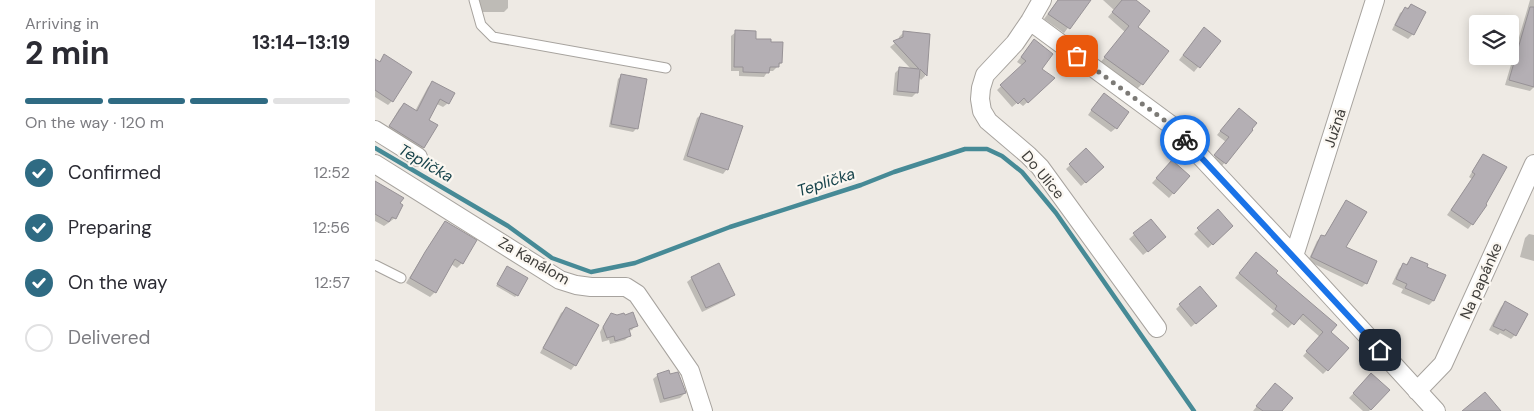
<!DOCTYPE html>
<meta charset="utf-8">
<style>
body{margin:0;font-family:"DM Sans",sans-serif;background:#f7f7f7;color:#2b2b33;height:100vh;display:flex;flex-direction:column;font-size:19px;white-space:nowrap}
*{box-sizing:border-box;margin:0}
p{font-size:16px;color:#7c7c81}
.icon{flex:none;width:28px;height:28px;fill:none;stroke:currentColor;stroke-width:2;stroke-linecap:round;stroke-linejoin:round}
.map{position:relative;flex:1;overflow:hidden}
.side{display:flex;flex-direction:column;background:#fff;width:375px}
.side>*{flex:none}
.controls{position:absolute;left:1094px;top:15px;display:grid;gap:10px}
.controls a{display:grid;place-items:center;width:50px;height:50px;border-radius:5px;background:#fff;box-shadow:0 2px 12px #0003;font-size:25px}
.pin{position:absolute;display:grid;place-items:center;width:42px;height:42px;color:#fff;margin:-21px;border-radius:10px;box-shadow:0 2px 8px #0006}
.courier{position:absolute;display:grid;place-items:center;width:50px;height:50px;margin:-25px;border:4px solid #1a73e8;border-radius:50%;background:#fff;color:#222;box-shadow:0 1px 6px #0007}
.headline em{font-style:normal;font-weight:700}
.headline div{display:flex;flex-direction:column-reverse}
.headline{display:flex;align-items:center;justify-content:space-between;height:85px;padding:0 25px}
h1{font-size:32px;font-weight:700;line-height:38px}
.bar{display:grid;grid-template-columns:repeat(4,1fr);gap:8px 5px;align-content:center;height:60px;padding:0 25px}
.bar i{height:6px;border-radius:4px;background:#e1e1e2}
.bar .selected{background:#2f6b83}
.bar p{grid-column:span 4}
ol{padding:0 25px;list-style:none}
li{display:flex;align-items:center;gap:15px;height:55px}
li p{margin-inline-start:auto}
li .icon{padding:5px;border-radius:50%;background:#2f6b83;color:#fff;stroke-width:4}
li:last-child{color:#7c7c81}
li i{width:28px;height:28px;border:2px solid #e1e1e2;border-radius:50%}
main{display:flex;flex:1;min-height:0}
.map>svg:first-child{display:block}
.shadow{fill:#0003}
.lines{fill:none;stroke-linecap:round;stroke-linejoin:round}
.stream{stroke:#468a96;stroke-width:4.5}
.building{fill:#b4afb4;stroke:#979296}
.lane-casing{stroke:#a7a39e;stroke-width:11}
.street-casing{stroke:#a7a39e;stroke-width:20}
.lane{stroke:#fff;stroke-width:9}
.street{stroke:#fff;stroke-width:18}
.done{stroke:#7c7a76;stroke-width:5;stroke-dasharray:0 9}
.route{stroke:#1a73e8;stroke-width:6}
.labels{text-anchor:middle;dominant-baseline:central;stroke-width:4.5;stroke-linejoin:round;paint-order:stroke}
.street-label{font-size:15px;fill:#3e3d3a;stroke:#fbf7f1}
.water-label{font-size:16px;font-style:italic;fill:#17434b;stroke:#fbf7f1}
</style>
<main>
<section class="side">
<div class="headline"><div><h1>2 min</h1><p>Arriving in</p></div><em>13:14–13:19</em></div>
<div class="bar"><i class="selected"></i><i class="selected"></i><i class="selected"></i><i></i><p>On the way · 120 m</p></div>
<ol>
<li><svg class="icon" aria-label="check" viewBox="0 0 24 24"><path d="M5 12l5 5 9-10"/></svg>Confirmed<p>12:52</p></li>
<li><svg class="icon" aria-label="check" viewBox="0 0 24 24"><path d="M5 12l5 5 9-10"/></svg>Preparing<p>12:56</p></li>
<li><svg class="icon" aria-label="check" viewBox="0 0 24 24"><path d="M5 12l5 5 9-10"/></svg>On the way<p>12:57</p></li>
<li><i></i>Delivered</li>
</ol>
</section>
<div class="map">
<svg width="1159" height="411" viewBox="0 0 1159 411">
<rect width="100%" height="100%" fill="#eeeae4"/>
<path class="shadow" d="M 102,0 L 133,0 L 133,8 L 129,12 L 103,12 Z
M 683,0 L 714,0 L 689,33 L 669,19 Z
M 728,0 L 759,0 L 767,84 L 762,89 L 725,63 L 750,32 L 733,17 L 739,10 Z
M 1155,0 L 1159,0 L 1159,87 L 1155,91 L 1130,85 Z
M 1036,5 L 1038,34 L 1033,39 L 1017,30 L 1025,13 Z
M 361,32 L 379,40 L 406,63 L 398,71 L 393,71 L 389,77 L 364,76 L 364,71 L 356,71 L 356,36 Z
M 529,32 L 554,35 L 550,76 L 546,80 L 543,76 L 542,92 L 537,97 L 518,95 L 520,73 L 525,68 L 536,69 L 515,47 L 524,40 L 524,37 Z
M 824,34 L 844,41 L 819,72 L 804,60 Z
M 655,45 L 666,69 L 674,83 L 648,106 L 643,102 L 637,107 L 622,90 L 648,66 L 642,62 Z
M 9,56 L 17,101 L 13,105 L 0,97 L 0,68 Z
M 246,76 L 261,129 L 258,132 L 234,127 L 243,79 Z
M 58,82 L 73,103 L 68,107 L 62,104 L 53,120 L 61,126 L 48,147 L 44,152 L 11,131 L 24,109 L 29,104 L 40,111 L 53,87 Z
M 724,99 L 741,128 L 736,132 L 713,115 Z
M 860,113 L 876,130 L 846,167 L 837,160 L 851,142 L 842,135 Z
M 327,114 L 352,169 L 348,174 L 308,160 L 322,118 Z
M 711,150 L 722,172 L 706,186 L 691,169 Z
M 1108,155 L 1097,224 L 1093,229 L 1072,215 L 1097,179 L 1094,177 L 1104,160 Z
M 793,166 L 813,176 L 794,198 L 777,183 Z
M 0,183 L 24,204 L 20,218 L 9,226 L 0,221 Z
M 972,202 L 969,248 L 991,283 L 987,287 L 933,261 L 942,241 L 947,236 L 949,237 L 967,207 Z
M 843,211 L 857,226 L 833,248 L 819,234 Z
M 775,221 L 784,242 L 768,255 L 754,239 Z
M 70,222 L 87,263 L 82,268 L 76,264 L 60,292 L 55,297 L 31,283 L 66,227 Z
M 1154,234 L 1159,235 L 1159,261 L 1145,257 L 1150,238 Z
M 877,258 L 900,273 L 954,332 L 952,370 L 948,374 L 928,356 L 945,337 L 923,318 L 913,328 L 896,314 L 899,311 L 860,278 Z
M 1036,258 L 1050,268 L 1069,276 L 1058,301 L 1054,305 L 1026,293 L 1028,289 L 1017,284 L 1024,269 L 1028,265 L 1030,266 Z
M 131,270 L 142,295 L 140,297 L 121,286 Z
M 317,278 L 358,294 L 354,299 L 327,312 L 312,282 Z
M 1130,303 L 1140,335 L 1136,339 L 1125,333 L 1123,335 L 1114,330 L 1126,307 Z
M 805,305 L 836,310 L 816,327 L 801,309 Z
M 191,309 L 200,365 L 196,370 L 165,353 L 186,313 Z
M 236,315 L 261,325 L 257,330 L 253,331 L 254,336 L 250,340 L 235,344 L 234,340 L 227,342 L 225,332 L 232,319 Z
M 283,375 L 294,376 L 310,393 L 305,398 L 285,403 L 278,379 Z
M 996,375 L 1013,390 L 994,411 L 988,411 L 974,398 Z
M 896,389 L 905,411 L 878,411 Z"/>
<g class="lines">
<path class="stream" d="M 0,148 L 133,226 L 177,258 L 216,272 L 260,263 L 355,227 L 486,185 L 519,172 L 590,149 L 612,149 L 627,156 L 647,172 L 681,213 L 819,411"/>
</g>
<path class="building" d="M 683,0 L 716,0 L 695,29 L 673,14 Z
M 747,0 L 761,0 L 775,11 L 763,27 L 794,51 L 768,85 L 729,57 L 754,26 L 737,12 Z
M 1036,4 L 1051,12 L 1039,35 L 1020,25 L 1030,7 L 1033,9 Z
M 1155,7 L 1159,7 L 1159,87 L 1134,80 Z
M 829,27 L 846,41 L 825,68 L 808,55 Z
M 360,30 L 381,31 L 381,39 L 396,39 L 396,42 L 408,42 L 407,63 L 404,63 L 404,67 L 395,67 L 394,73 L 368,72 L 368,67 L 359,67 Z
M 528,31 L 555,34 L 552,76 L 545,69 L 543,93 L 522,91 L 524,67 L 544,69 L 518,41 L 528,37 Z
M 659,39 L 678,54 L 667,69 L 680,78 L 653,103 L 649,98 L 643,104 L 625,85 L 651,61 L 646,57 Z
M 9,54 L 37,72 L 18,102 L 0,90 L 0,59 L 5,62 Z
M 246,74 L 272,79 L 263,129 L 236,124 Z
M 57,81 L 80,93 L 74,104 L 65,99 L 54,120 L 63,125 L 49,148 L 14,126 L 29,103 L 42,111 Z
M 729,93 L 754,112 L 742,129 L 716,110 Z
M 864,108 L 882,123 L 877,129 L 878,130 L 851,164 L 839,155 L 854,137 L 845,131 Z
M 326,113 L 368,126 L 353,170 L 312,156 Z
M 711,148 L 729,167 L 711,183 L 694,164 Z
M 1108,154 L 1132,167 L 1111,204 L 1112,205 L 1098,225 L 1076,210 L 1100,174 L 1097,172 Z
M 797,160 L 815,176 L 799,194 L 781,178 Z
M 0,181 L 29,198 L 25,203 L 28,205 L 21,219 L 17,217 L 14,222 L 0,214 Z
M 971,200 L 992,212 L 971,247 L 1002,261 L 992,284 L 936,257 L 946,235 L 950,236 Z
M 843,209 L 858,226 L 838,245 L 822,228 Z
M 776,219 L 791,237 L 773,252 L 758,233 Z
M 70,221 L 102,240 L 88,264 L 80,259 L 61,293 L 35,278 L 50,252 Z
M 881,252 L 903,271 L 901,273 L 962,325 L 956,332 L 974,348 L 953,371 L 931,351 L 948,332 L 928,314 L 919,325 L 900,309 L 902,306 L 864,273 Z
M 1036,257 L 1053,264 L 1052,267 L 1071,275 L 1059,301 L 1030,288 L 1032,284 L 1021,279 L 1028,263 L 1032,265 Z
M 344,263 L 360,295 L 331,308 L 316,277 Z
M 132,266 L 153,278 L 143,296 L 122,284 Z
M 825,286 L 842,306 L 821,324 L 804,304 Z
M 1130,301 L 1153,314 L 1141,336 L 1130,329 L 1129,331 L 1118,326 Z
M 191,307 L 224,325 L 201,366 L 168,348 Z
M 258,312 L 263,326 L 254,329 L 256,336 L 240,341 L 239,336 L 232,338 L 228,327 L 236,313 L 242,315 L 249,313 L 250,315 Z
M 294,370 L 295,374 L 303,372 L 311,393 L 289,399 L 282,374 Z
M 996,373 L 1015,390 L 996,410 L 978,393 Z
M 900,383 L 918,398 L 907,411 L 888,411 L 881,406 Z
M 1110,392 L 1126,411 L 1087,411 Z"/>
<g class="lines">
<g class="lane-casing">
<path id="lane" d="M 99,0 L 106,25 L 118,37 L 291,68
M 0,265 L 26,278"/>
</g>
<g class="street-casing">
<path id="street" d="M 667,0 L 655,21 L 640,43 L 610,75 L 606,88 L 605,99 L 607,111 L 613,121 L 653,155 L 665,167 L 782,328
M 655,21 L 796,125 L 919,256 L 1061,411
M 0,130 L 43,157
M 0,164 L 185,280 L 201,285 L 216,287 L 251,287 L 262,294 L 315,371 L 328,411
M 919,256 L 1000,0
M 1042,391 L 1068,364 L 1159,164"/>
</g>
<use href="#lane" class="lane"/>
<use href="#street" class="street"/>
</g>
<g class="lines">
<path class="done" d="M 702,56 L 796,125 L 810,140"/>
<path class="route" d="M 810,140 L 1005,350"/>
</g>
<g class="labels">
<g class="street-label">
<text transform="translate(960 128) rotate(-72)">Južná</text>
<text transform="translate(668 175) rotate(50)">Do Ulice</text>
<text transform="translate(159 261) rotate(30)">Za Kanálom</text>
<text transform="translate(1106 281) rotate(-66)">Na papánke</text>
</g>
<g class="water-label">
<text transform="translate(51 163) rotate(30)">Teplička</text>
<text transform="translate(451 182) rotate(-18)">Teplička</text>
</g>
</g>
</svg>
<div class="controls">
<a><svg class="icon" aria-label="layers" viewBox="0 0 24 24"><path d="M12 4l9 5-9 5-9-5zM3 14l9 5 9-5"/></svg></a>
</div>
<div class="pin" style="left:702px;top:56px;background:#ea580c"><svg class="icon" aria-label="bag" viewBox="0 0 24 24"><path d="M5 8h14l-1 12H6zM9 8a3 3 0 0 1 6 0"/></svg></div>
<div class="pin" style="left:1005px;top:350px;background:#1f2937"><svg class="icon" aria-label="home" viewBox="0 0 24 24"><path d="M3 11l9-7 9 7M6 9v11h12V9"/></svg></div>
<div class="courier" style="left:810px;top:140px"><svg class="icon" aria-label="bike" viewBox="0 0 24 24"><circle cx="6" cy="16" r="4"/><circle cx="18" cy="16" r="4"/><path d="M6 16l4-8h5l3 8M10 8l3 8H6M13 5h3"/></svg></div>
</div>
</main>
